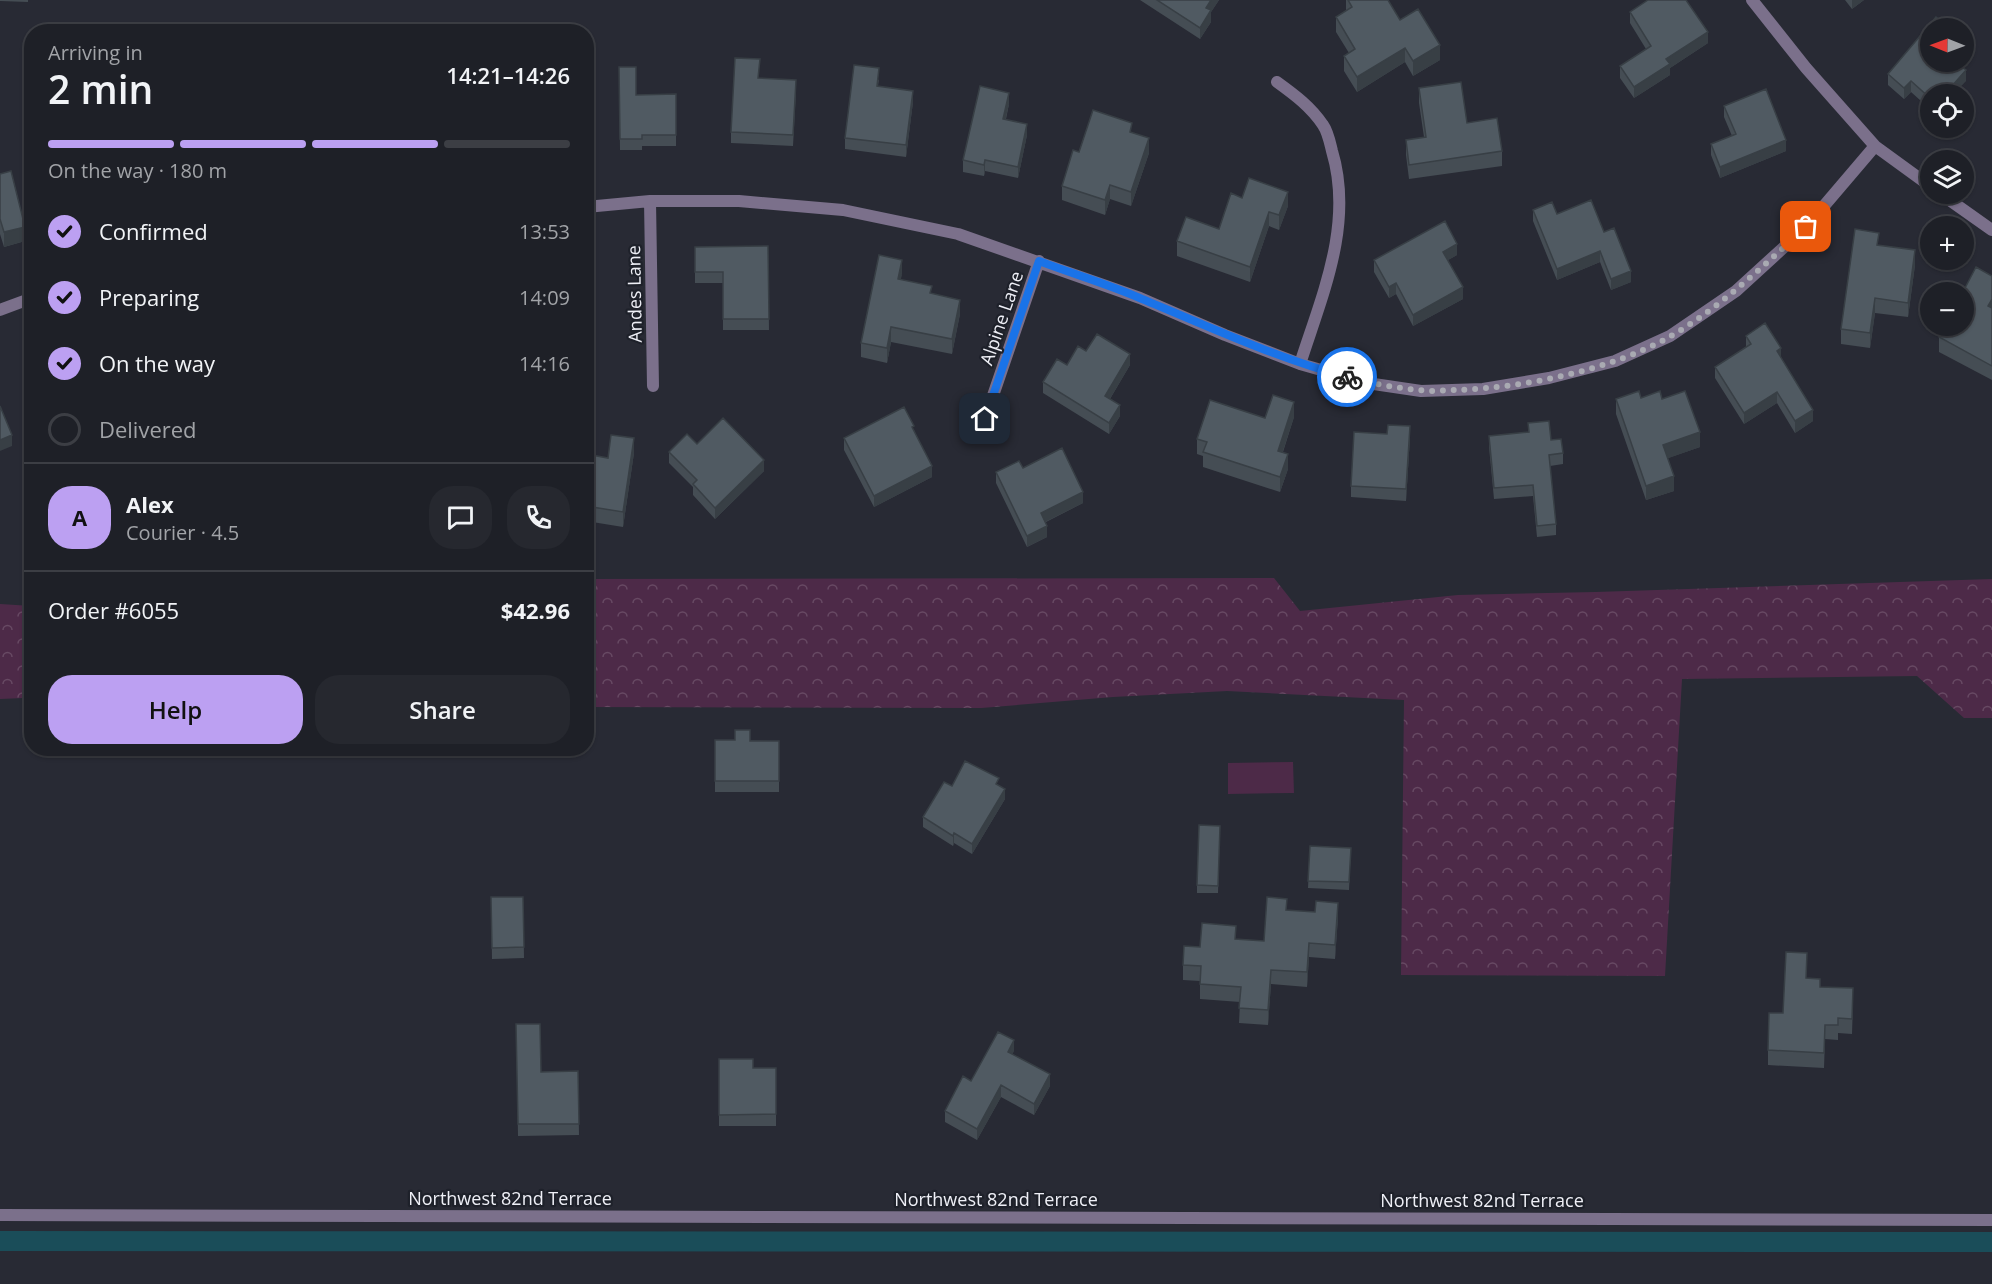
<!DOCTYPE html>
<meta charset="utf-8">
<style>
body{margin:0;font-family:"Open Sans",sans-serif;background:#26282f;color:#f1f3f6;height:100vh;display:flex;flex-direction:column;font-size:22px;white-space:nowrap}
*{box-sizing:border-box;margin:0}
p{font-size:20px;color:#a1a3a7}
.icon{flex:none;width:33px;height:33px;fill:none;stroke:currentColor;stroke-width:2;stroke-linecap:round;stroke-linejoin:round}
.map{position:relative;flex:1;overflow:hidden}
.sheet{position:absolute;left:24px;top:24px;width:570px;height:732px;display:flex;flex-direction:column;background:#1e2027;border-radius:24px;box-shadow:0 2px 4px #0004,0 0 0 2px #3c3e44}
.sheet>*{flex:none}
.needle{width:39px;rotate:271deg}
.tools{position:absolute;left:1920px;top:18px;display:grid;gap:12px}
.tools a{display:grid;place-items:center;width:54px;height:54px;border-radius:50%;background:#1e2027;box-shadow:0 2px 4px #0004,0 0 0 2px #3c3e44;font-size:30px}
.pin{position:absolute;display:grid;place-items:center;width:51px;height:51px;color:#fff;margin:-26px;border-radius:12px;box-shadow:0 3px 9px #0006}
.courier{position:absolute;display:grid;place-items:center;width:60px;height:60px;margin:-30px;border:4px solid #1a73e8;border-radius:50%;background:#fff;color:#222;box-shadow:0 2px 8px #0007}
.head em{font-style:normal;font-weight:600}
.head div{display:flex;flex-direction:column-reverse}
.head{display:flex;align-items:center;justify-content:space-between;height:102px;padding:0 24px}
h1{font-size:39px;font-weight:600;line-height:45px}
.bar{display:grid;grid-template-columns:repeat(4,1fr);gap:9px 6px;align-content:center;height:72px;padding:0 24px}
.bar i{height:8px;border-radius:4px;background:#3c3e44}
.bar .on{background:#bca0f2}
.bar p{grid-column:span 4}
.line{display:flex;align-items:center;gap:15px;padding:0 24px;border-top:2px solid #3c3e44}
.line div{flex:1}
.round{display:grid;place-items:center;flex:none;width:63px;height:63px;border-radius:24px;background:#26282f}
ol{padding:0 24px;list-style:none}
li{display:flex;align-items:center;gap:18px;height:66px}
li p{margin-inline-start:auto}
li .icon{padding:6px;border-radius:50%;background:#bca0f2;color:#111;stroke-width:4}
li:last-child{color:#a1a3a7}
li i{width:33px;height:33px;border:3px solid #3c3e44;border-radius:50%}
.primary-button{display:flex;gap:12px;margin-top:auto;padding:12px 24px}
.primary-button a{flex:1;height:69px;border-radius:24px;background:#bca0f2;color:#111;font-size:24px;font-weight:600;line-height:69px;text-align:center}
.primary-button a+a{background:#26282f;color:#f1f3f6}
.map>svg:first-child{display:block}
.forest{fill:url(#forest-crowns)}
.garden{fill:#4d2a48}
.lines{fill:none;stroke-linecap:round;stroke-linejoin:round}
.canal{stroke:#1a4d59;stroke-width:20}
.minor{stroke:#7b708b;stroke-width:12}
.wall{fill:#454d54}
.shaded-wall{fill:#383f45}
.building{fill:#505a62;stroke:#383f45;stroke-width:1.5}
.done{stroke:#a9aab2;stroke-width:6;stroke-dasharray:0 10.8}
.route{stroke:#1a73e8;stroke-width:8}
.labels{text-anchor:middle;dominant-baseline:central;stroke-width:4.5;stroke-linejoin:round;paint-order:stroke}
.street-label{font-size:18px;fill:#eeeff6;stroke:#1e212a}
</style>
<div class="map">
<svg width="1992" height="1284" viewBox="0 0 1992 1284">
<defs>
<pattern id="forest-crowns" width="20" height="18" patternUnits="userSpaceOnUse" patternTransform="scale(1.5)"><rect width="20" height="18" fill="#4d2a48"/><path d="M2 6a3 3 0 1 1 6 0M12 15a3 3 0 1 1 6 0" fill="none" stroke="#674963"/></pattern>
</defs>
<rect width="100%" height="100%" fill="#282a34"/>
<path class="forest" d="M 1274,578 L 1300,611 L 1458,595 L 1596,592 L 1992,579 L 1992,718 L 1964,718 L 1917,676 L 1682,679 L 1665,976 L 1401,975 L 1404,700 L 1227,691 L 1113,697 L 981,708 L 587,707 L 587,579 Z
M 0,604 L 31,606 L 31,707 L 23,698 L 0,699 Z"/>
<path class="garden" d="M 1293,762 L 1294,793 L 1228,794 L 1228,763 Z"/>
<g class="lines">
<path class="canal" d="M 0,1241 L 1992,1242"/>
<path class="minor" d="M 1752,0 L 1806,68 L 1875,146 L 1930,186
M 1277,82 C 1295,95 1311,107 1323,125 C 1328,132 1330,143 1332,151 C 1354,224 1322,295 1300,364
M 1941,194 L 1992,230
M 650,201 L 653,386
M 586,207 L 650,201 L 739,201 L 843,210 L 958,234 L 1140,298 L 1225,335 L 1300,364 L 1367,383 L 1421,391 L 1483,389 L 1549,378 L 1615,361 L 1670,336 L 1736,291 L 1806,227 L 1875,146
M 0,310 L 32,298
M 985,419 L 1039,261
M 0,1215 L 1992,1220"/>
</g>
<path class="wall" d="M 0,0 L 28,0 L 28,2 L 0,1 Z
M 1140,0 L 1219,0 L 1211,12 L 1211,22 L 1200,39 Z
M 1346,0 L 1388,0 L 1400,20 L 1440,60 L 1413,76 L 1405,62 L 1357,92 L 1344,71 L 1344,56 L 1349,53 L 1336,32 L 1336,17 L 1346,11 Z
M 1845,0 L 1864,0 L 1852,9 Z
M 1630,12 L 1708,43 L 1670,68 L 1670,75 L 1634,98 L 1620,78 L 1620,66 L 1646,49 L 1630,23 Z
M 1930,28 L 1966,81 L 1930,94 L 1930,109 L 1911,92 L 1904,99 L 1888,85 L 1888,74 Z
M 619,67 L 636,95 L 676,94 L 676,146 L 642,146 L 642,150 L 620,150 Z
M 759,78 L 796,91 L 793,146 L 731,143 L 731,132 Z
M 879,79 L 878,86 L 913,102 L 906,157 L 845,149 L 845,138 Z
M 1419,88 L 1502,151 L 1502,166 L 1409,179 L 1406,155 L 1406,140 L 1424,137 L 1419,103 Z
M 1009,104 L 1006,119 L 1027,135 L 1018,178 L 985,171 L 984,176 L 963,172 L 963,160 Z
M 1724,106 L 1786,151 L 1720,178 L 1711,155 L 1711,144 L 1732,136 L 1724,117 Z
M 1132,133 L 1149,153 L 1131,206 L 1110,199 L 1105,215 L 1062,200 L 1062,186 L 1079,152 Z
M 0,174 L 25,241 L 4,247 L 0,234 Z
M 1242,198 L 1288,206 L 1279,230 L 1269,226 L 1250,282 L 1177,256 L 1177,241 L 1219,229 Z
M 1533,210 L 1604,232 L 1631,282 L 1611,290 L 1600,262 L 1557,280 L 1533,221 Z
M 1879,245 L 1915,265 L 1908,317 L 1875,313 L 1870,348 L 1841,344 L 1841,329 Z
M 768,246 L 769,330 L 723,330 L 723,283 L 695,283 L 695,247 Z
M 1457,255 L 1448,260 L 1463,299 L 1413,326 L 1396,294 L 1389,298 L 1374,272 L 1374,260 Z
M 902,274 L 900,280 L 932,294 L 960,314 L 952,354 L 891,342 L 887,363 L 861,357 L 861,343 Z
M 1992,276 L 1992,380 L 1939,352 L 1939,337 Z
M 1746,336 L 1781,358 L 1813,421 L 1795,433 L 1777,403 L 1744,424 L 1715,378 L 1715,367 L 1746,347 Z
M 1086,351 L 1130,365 L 1110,399 L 1120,416 L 1109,434 L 1043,393 L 1043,382 Z
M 1641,398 L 1700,447 L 1668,458 L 1674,491 L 1646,500 L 1616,414 L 1616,399 Z
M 1294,417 L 1283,452 L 1288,469 L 1280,492 L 1203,467 L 1203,456 L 1197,454 L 1197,439 L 1265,418 Z
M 1528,423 L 1551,440 L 1563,453 L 1563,464 L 1550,466 L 1556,524 L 1556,535 L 1537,537 L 1533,496 L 1494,499 L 1489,447 L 1489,436 L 1528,432 Z
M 914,430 L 932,477 L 874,507 L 844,450 L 844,438 Z
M 1410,437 L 1406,501 L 1351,497 L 1351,486 Z
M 697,444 L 764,471 L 715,519 L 693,495 L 693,487 L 669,463 L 669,452 Z
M 634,453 L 623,527 L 586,521 L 586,454 L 608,458 Z
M 1023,468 L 1083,503 L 1046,522 L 1047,537 L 1027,547 L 996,483 L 996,472 Z
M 715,740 L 779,741 L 779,792 L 715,792 Z
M 999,785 L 1005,799 L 972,854 L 954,843 L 953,846 L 923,827 L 923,817 L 952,786 Z
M 1220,826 L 1218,893 L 1197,893 L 1197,885 Z
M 1310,846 L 1351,848 L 1349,890 L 1308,888 Z
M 491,897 L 523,897 L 524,958 L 492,959 Z
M 1287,910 L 1338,917 L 1335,959 L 1309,957 L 1307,987 L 1271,984 L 1268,1025 L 1239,1023 L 1240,1002 L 1200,999 L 1200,981 L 1183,980 L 1183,965 L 1236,939 L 1264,941 Z
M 1806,978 L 1820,987 L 1853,1003 L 1852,1034 L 1838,1033 L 1838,1040 L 1825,1039 L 1824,1068 L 1768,1065 L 1768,1050 L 1783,1013 Z
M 516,1024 L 541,1072 L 578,1071 L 579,1135 L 518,1136 Z
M 1014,1051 L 1012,1054 L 1050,1086 L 1034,1115 L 1001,1097 L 977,1140 L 945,1122 L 945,1111 L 971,1081 Z
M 719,1059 L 753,1068 L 776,1068 L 776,1126 L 719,1126 Z"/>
<path class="shaded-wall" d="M 1211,0 L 1219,0 L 1211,12 L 1211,22 L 1200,39 L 1200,28 L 1206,8 Z
M 1852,0 L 1864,0 L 1852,9 Z
M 1708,32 L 1708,43 L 1670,68 L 1670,75 L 1634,98 L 1634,87 L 1666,59 Z
M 1440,45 L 1440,60 L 1413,76 L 1413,61 Z
M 1405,48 L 1405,62 L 1357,92 L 1357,77 Z
M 1966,70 L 1966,81 L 1954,94 L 1945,94 Z
M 1911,81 L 1911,92 L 1904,99 L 1904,88 Z
M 913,91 L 913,102 L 906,157 L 906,145 Z
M 1009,93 L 1009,104 L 1003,130 L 1003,119 Z
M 1027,124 L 1027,135 L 1018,178 L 1018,167 Z
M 1149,138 L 1149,153 L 1131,206 L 1131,192 Z
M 1786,140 L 1786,151 L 1720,178 L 1720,167 Z
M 985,160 L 985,171 L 984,176 L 984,165 Z
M 1110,185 L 1110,199 L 1105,215 L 1105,200 Z
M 1288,192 L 1288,206 L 1279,230 L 1279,215 Z
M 1269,212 L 1269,226 L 1250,282 L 1250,267 Z
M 25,227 L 25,241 L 4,247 L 4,232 Z
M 1457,244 L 1457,255 L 1443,263 L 1443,252 Z
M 1915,250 L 1915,265 L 1908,317 L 1908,303 Z
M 1600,251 L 1600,262 L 1557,280 L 1557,269 Z
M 902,260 L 902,274 L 898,294 L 898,279 Z
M 1631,271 L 1631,282 L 1611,290 L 1611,279 Z
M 1396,283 L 1396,294 L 1389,298 L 1389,287 Z
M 1463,287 L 1463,299 L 1413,326 L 1413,315 Z
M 1875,298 L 1875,313 L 1870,348 L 1870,333 Z
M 1992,299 L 1992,314 L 1988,306 Z
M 960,300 L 960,314 L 952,354 L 952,339 Z
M 591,311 L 591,326 L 586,328 L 586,313 Z
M 891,327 L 891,342 L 887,363 L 887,348 Z
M 1781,348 L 1781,360 L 1777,351 Z
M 1130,354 L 1130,365 L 1105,407 L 1105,396 Z
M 1777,392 L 1777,403 L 1744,424 L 1744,413 Z
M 1294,402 L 1294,417 L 1278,466 L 1278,451 Z
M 1120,405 L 1120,416 L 1109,434 L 1109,423 Z
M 1813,410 L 1813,421 L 1795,433 L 1795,421 Z
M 1410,426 L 1410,437 L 1406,501 L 1406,489 Z
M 1700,432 L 1700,447 L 1663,460 L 1663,445 Z
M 12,435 L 12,446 L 0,451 L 0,440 Z
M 634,438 L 634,453 L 623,527 L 623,512 Z
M 1288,454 L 1288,469 L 1280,492 L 1280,477 Z
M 764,460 L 764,471 L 715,519 L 715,508 Z
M 932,466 L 932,477 L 874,507 L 874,496 Z
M 1674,476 L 1674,491 L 1646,500 L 1646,486 Z
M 1083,492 L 1083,503 L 1041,524 L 1041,513 Z
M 1047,526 L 1047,537 L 1027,547 L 1027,536 Z
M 1005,789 L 1005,799 L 972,854 L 972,844 Z
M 954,833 L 954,843 L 953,846 L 953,836 Z
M 1338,903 L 1338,917 L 1335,959 L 1335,945 Z
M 1309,943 L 1309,957 L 1307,987 L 1307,972 Z
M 1271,970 L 1271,984 L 1268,1025 L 1268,1010 Z
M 1014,1040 L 1014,1051 L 1008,1063 L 1008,1052 Z
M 1050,1074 L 1050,1086 L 1034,1115 L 1034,1104 Z
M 1001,1085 L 1001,1097 L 977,1140 L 977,1129 Z"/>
<path class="building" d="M 1157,0 L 1211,0 L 1206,8 L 1211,10 L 1200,28 Z
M 1348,0 L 1388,0 L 1400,20 L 1418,9 L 1440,45 L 1413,61 L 1405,48 L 1357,77 L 1344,56 L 1355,49 L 1336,17 L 1352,7 Z
M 1648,0 L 1686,0 L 1708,32 L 1666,59 L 1670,64 L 1634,87 L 1620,66 L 1651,46 L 1630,12 Z
M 1936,17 L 1950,28 L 1930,28 L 1930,62 L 1956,62 L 1966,70 L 1945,94 L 1930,94 L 1930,98 L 1911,81 L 1904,88 L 1888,74 Z
M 735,58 L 760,59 L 758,78 L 796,80 L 793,135 L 731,132 Z
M 854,65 L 879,68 L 877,86 L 913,91 L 906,145 L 845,138 Z
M 619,67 L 636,67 L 636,95 L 676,94 L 676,135 L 642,135 L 642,139 L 620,139 Z
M 1461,82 L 1467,123 L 1497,118 L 1502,151 L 1409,165 L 1406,140 L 1426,137 L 1419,88 Z
M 980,86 L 1009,93 L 1003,119 L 1027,124 L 1018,167 L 985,160 L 984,165 L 963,160 Z
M 1766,89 L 1786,140 L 1720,167 L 1711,144 L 1736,134 L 1724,106 Z
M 1093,110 L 1132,123 L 1130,132 L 1149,138 L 1131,192 L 1110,185 L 1105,200 L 1062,186 L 1073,150 L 1079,152 Z
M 11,171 L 25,227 L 4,232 L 0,219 L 0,174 Z
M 1249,178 L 1288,192 L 1279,215 L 1269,212 L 1250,267 L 1177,241 L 1186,217 L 1219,229 L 1231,193 L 1242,198 Z
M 1591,200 L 1604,232 L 1614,228 L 1631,271 L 1611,279 L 1600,251 L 1557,269 L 1533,210 L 1552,202 L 1557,214 Z
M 1445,221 L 1457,244 L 1443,252 L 1463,287 L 1413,315 L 1396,283 L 1389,287 L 1374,260 Z
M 1855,229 L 1879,233 L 1877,245 L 1915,250 L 1908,303 L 1875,298 L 1870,333 L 1841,329 Z
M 768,246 L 769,319 L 723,319 L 723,272 L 695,272 L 695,247 Z
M 879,255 L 902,260 L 898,279 L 932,286 L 930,293 L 960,300 L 952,339 L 891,327 L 887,348 L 861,343 Z
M 1976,267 L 1992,276 L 1992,299 L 1988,306 L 1992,308 L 1992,366 L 1939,337 L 1945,326 L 1964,326 L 1964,292 L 1963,292 Z
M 586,300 L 591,311 L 586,313 Z
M 1765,323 L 1781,348 L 1777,351 L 1813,410 L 1795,421 L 1777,392 L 1744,413 L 1715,367 L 1751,344 L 1746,336 Z
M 1097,334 L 1130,354 L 1105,396 L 1120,405 L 1109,423 L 1043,382 L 1057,359 L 1067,365 L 1078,346 L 1086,351 Z
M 1639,391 L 1641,398 L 1660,391 L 1662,399 L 1685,391 L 1700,432 L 1663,445 L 1674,476 L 1646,486 L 1616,399 Z
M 1273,395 L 1294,402 L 1278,451 L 1288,454 L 1280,477 L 1203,452 L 1207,442 L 1197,439 L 1210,400 L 1265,418 Z
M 0,406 L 12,435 L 0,440 Z
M 904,407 L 914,426 L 912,427 L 932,466 L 874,496 L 844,438 Z
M 723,418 L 764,460 L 715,508 L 693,484 L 697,480 L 669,452 L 687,434 L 697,444 Z
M 1549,421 L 1551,440 L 1561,439 L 1563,453 L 1549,455 L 1556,524 L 1537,526 L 1533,485 L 1494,488 L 1489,436 L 1529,432 L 1528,423 Z
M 1388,425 L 1410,426 L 1406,489 L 1351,486 L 1354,432 L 1387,434 Z
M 611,435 L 634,438 L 623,512 L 586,506 L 586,454 L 608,458 Z
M 1062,448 L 1083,492 L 1041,513 L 1047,526 L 1027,536 L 996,472 L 1019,461 L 1023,468 Z
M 735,730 L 750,730 L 750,741 L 779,741 L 779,781 L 715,781 L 715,740 L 735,740 Z
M 965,761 L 999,778 L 996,784 L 1005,789 L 972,844 L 954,833 L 953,836 L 923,817 L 944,782 L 952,786 Z
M 1199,825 L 1220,826 L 1218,886 L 1197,885 Z
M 1310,846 L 1351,848 L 1349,882 L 1308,881 Z
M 491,897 L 523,897 L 524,947 L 492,948 Z
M 1267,897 L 1287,899 L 1286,910 L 1315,912 L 1316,901 L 1338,903 L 1335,945 L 1309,943 L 1307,972 L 1271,970 L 1268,1010 L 1239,1008 L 1241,987 L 1200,984 L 1201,966 L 1183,965 L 1184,946 L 1200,947 L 1202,923 L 1236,926 L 1235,939 L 1264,941 Z
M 1786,952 L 1807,953 L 1806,978 L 1820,979 L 1820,987 L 1853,988 L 1852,1019 L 1838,1018 L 1838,1025 L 1825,1025 L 1824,1053 L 1768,1050 L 1769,1013 L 1783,1013 Z
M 516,1024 L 540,1024 L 541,1072 L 578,1071 L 579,1124 L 518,1124 Z
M 998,1032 L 1014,1040 L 1008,1052 L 1050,1074 L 1034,1104 L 1001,1085 L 977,1129 L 945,1111 L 963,1076 L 971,1081 Z
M 719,1059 L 753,1059 L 753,1068 L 776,1068 L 776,1114 L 719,1115 Z"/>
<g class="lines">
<path class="done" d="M 1347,377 C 1370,383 1395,388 1419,390 C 1431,392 1443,390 1455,390 C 1523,388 1612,370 1671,336 C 1721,307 1763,266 1806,227"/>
<path class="route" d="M 985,419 L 1039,261 C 1073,274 1108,284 1142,299 C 1210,327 1276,358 1347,377"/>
</g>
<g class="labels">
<g class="street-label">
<text transform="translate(634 294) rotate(-91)">Andes Lane</text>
<text transform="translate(1001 318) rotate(-71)">Alpine Lane</text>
<text x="510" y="1198">Northwest 82nd Terrace</text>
<text x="996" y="1199">Northwest 82nd Terrace</text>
<text x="1482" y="1200">Northwest 82nd Terrace</text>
</g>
</g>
</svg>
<div class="tools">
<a><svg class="needle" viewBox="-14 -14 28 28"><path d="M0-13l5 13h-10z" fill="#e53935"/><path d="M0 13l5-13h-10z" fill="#a1a3a7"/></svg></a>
<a><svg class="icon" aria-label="locate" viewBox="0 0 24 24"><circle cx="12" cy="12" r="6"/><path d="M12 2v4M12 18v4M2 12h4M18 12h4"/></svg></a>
<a><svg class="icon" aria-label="layers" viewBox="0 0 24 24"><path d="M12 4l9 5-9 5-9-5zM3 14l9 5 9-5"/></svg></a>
<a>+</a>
<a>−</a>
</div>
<div class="pin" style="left:1806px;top:227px;background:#ea580c"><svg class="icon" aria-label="bag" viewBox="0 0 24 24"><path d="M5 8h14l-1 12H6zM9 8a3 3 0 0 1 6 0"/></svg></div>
<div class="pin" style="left:985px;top:419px;background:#1f2937"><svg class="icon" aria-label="home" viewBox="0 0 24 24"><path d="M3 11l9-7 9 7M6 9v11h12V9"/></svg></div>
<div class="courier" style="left:1347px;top:377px"><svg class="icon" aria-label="bike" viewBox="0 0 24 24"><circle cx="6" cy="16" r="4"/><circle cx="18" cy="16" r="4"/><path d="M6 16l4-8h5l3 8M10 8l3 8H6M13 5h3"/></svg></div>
<section class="sheet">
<div class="head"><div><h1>2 min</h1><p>Arriving in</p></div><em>14:21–14:26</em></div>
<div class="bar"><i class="on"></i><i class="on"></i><i class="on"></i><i></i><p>On the way · 180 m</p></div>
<ol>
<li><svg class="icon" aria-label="check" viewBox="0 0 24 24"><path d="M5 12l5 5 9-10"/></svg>Confirmed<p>13:53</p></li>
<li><svg class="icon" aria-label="check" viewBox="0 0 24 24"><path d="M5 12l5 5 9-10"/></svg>Preparing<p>14:09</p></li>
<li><svg class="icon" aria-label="check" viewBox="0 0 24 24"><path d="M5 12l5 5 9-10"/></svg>On the way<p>14:16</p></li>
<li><i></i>Delivered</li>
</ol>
<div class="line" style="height:108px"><b class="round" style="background:#bca0f2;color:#111">A</b><div><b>Alex</b><p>Courier · 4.5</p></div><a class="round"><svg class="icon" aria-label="chat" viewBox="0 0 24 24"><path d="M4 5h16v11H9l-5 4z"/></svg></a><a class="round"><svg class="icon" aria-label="phone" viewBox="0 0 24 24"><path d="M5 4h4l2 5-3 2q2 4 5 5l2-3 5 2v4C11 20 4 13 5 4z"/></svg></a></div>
<div class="line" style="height:78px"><div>Order #6055</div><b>$42.96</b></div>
<div class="primary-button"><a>Help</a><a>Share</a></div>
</section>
</div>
